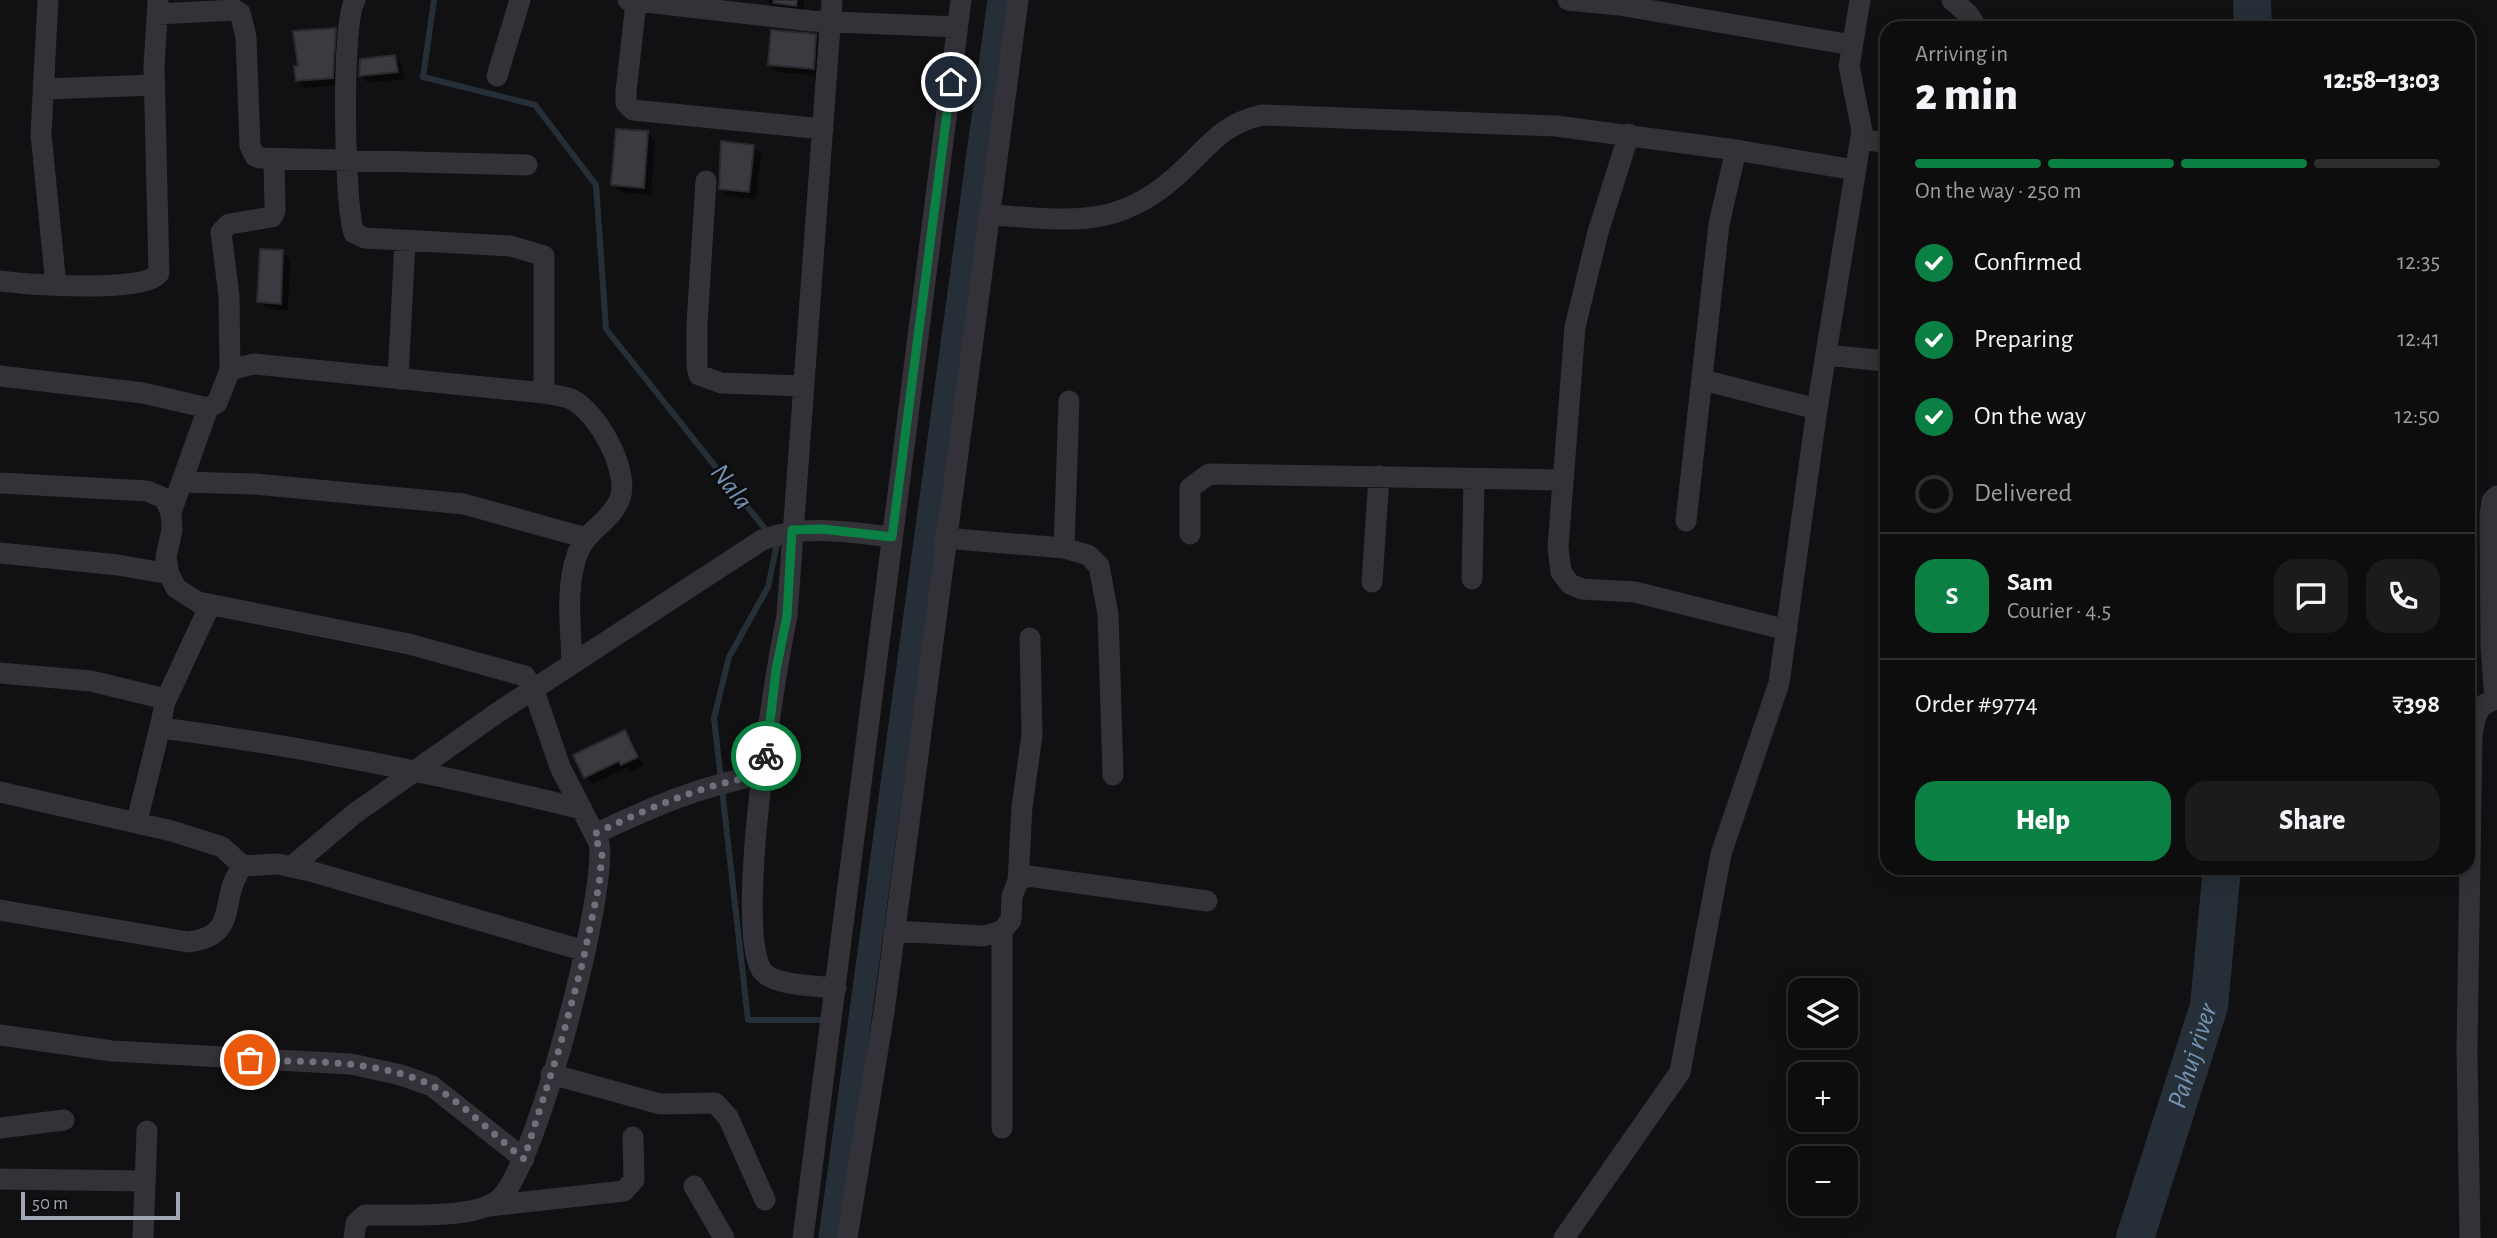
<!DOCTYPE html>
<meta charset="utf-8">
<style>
body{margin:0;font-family:"Alegreya Sans",sans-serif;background:#1b1b1c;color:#f1f3f6;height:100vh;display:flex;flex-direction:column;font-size:26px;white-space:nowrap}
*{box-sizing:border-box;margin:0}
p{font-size:23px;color:#9a9c9e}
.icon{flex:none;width:38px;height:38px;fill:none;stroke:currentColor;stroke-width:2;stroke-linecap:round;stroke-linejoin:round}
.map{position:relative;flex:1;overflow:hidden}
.sheet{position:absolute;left:1880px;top:21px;width:595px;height:854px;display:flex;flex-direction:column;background:#0d0d0e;border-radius:21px;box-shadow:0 4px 18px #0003,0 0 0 2px #2d2d2e}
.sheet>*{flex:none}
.buttons{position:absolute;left:1788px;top:978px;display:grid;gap:14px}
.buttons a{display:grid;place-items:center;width:70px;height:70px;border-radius:14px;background:#0d0d0e;box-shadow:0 4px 18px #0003,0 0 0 2px #2d2d2e;font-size:35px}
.scale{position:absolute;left:21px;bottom:18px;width:159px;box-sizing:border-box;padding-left:7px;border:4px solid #a1a6b5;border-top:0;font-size:19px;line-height:24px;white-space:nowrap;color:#a1a6b5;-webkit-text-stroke:5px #0c0c0e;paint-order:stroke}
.pin{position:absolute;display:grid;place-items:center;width:60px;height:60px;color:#fff;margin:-30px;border:4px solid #fff;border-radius:50%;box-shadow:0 2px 7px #0007}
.courier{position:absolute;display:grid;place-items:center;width:70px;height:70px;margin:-35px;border:5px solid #0b8043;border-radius:50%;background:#fff;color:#222;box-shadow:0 2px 9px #0007}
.overview em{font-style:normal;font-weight:800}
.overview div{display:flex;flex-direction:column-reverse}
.overview{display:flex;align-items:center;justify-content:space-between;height:119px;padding:0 35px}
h1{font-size:46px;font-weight:800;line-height:52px}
.bar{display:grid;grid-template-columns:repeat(4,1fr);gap:10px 7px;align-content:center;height:84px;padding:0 35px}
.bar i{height:9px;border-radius:5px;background:#2d2d2e}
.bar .current{background:#0b8043}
.bar p{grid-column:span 4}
.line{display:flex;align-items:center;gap:18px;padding:0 35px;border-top:2px solid #2d2d2e}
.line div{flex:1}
.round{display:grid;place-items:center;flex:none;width:74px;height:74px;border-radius:21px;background:#1b1b1c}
ol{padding:0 35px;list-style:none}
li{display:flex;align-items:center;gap:21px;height:77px}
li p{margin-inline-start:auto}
li .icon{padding:7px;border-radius:50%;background:#0b8043;color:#fff;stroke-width:4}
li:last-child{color:#9a9c9e}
li i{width:38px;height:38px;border:4px solid #2d2d2e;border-radius:50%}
.primary-button{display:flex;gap:14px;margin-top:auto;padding:14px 35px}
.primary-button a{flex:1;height:80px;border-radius:21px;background:#0b8043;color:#fff;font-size:28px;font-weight:800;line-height:80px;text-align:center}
.primary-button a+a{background:#1b1b1c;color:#f1f3f6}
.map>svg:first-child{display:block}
.shadow{fill:#0007}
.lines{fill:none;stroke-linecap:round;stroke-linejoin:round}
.stream{stroke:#262f37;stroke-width:6}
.canal{stroke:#262f37;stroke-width:23}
.river{stroke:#262f37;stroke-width:38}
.building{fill:#3a3b41;stroke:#2b2b2f;stroke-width:2}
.minor{stroke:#323238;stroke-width:21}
.done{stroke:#6f727c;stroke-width:7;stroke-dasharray:0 12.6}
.route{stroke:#0b8043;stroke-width:9}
.labels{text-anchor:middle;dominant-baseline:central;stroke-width:5;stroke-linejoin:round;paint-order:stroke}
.water-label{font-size:28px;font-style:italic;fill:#7493b4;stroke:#0c0c0e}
</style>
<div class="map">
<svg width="2497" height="1238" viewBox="0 0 2497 1238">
<rect width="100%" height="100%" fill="#111113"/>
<path class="shadow" d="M 767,0 L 804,0 L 803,13 L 775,10 Z
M 335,30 L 343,38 L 340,85 L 305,88 L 298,80 Z
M 816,36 L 823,44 L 821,76 L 777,72 L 770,65 Z
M 395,57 L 402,64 L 404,79 L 368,83 L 361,75 Z
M 648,133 L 655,141 L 651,195 L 621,192 L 613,185 Z
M 753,147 L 761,154 L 756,199 L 728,196 L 720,188 Z
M 283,252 L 290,260 L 288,310 L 267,309 L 259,301 Z
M 624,732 L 632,739 L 644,765 L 630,772 L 626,768 L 593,784 L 586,777 Z"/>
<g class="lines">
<path class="stream" d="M 434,0 L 423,77 L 535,105 L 596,185 L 606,329 L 777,544 L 768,587 L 729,657 L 714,718 L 748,1020 L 823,1020"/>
<path class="canal" d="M 830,1238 L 999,0"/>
<g class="river">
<path d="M 2252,0 L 2253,28"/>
<path id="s1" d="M 2135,1238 L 2209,1006 L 2222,868"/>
</g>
</g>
<path class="building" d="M 774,0 L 797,0 L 796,6 L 773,3 Z
M 336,28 L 333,78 L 296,81 L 294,66 L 298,66 L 293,31 Z
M 771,30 L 816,34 L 814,69 L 768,65 Z
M 395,55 L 398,72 L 359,76 L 360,59 Z
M 616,129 L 648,131 L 644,188 L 611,185 Z
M 721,141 L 754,145 L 749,192 L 719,189 Z
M 260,249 L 283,250 L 281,304 L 257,302 Z
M 625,730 L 638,757 L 621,765 L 619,761 L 584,778 L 573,755 Z"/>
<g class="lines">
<path class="minor" d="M 48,0 L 41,134 L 56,285
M 355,0 C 341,23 344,204 354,233 L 365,238 L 511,246 L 544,256 L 544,393
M 628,0 L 811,21 L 957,27
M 832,0 L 787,616 C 774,678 735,921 761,969 C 770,986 818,986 836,988
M 1568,0 L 1619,5 L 1852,45
M 1952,0 L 1968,14 L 1977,28
M 636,2 L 626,92 L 626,103 L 633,110 L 823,129
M 157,14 L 235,10 L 240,13 L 246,37 L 250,146 L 255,156 L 260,158 L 527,165
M 497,76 L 520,0
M 43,89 L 155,85
M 1629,134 L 1598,232 L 1575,327 L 1558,547 L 1561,572 L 1570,584 L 1582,589 L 1635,592 L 1787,630
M 1861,139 L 1886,143
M 706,181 L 697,323 L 697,367 L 699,375 L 721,383 L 802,386
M 991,215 C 1073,220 1121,231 1185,168 C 1212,142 1224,124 1262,115 L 1556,126 L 1736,150 L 1855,170
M 0,281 C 26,285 147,293 159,273 L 154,66 L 158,2
M 1826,355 L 1886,361
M 230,370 L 229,296 L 221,232 L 229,224 L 272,217 L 275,211 L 274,159
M 0,376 L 143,393 L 208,408 L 217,403 L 230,370 L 254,364 L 544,393 C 553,395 563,396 571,399 C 597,411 632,473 619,501 C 609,523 585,531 577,555 C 565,589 571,628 572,663
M 398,379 L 405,241
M 1703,380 L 1817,409
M 208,408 L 171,512 L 172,530 L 166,557 L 169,574 L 176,588 L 198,602 L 409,644 L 525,676 L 534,691 L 560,767 L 599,843 C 608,891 535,1175 497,1201 C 470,1220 399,1214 365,1215 L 356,1223 L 354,1238
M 182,482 L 255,484 L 464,504 L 586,538
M 0,483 L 147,491 L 164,498 L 171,512
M 1686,521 L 1719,224 L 1736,150
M 1190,534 L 1190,488 L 1209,474 L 1563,480
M 944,538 L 1064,548 L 1088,555 L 1099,566 L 1108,614 L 1113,775
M 1064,548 L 1069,401
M 0,553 L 118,565 L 169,574
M 1472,579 L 1474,479
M 1372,582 L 1379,476
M 0,673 L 91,681 L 157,697 C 159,698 163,703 164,705 C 165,712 140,806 137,822
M 2495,699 L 2491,648 L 2490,515 L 2492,501 L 2497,496
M 164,704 L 210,605
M 161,728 C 302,746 443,775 582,809
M 0,792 L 172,831 L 222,847 L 243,866
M 595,834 C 654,806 700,786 764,774
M 291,867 L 354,814 L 497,713 L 762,540 C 805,524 847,532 892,537
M 1018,881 L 1022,807 L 1032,735 L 1030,638
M 0,910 L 188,942 C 242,936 217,898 243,866 L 278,864 L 310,871 L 585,951
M 894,931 L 984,936 L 1002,931 L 1011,920 L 1012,896 L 1018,881 L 1028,876 L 1207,901
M 0,1035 L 112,1051 L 351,1064 L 401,1075 L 432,1086 L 524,1159
M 551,1074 L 660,1104 L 715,1103 L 728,1117 L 765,1200
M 0,1128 L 64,1120
M 1002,1128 L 1002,931
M 0,1179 L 145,1181
M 694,1186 L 724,1238
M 489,1206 L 624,1191 L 634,1180 L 633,1137
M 143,1238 L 147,1131
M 803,1238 L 961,0
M 847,1238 L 884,1012 L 1018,0
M 1564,1238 L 1680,1072 L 1721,854 L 1779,683 L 1817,409 L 1862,131 L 1849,66 L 1860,0
M 2470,1238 L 2467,1050 L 2472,736 C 2475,717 2476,704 2497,699"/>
</g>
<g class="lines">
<path class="done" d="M 250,1060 C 309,1062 376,1059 431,1085 C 458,1099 498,1139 524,1159 L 560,1046 L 583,961 L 599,885 L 602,855 L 594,834 C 653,806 700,786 764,774 L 766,756"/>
<path class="route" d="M 766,756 L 776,670 L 787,616 L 792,530 L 822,529 L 892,537 L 951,82"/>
</g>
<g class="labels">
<g class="water-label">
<text transform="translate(731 487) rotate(52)">Nala</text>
<text stroke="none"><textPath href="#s1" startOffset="191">Pahuj river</textPath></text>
</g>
</g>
</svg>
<div class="buttons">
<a><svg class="icon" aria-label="layers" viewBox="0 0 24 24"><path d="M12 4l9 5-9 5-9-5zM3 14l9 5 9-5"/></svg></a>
<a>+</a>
<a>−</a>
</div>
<div class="scale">50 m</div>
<div class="pin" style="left:250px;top:1060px;background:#ea580c"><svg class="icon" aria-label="bag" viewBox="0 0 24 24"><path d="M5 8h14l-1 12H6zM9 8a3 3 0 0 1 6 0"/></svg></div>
<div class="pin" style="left:951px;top:82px;background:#1f2937"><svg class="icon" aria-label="home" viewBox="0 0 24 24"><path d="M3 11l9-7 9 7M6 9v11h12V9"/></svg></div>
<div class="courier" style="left:766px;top:756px"><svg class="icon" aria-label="bike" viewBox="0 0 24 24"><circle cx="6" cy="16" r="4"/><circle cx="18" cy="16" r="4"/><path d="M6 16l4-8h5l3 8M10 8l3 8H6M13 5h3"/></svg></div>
<section class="sheet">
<div class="overview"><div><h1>2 min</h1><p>Arriving in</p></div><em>12:58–13:03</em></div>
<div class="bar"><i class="current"></i><i class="current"></i><i class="current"></i><i></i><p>On the way · 250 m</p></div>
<ol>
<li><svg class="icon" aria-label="check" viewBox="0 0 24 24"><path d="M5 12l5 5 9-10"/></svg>Confirmed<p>12:35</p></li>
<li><svg class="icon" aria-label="check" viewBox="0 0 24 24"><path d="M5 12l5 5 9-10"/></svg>Preparing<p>12:41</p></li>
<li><svg class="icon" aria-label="check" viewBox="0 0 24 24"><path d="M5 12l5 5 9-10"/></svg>On the way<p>12:50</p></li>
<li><i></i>Delivered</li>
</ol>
<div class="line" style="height:126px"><b class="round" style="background:#0b8043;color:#fff">S</b><div><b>Sam</b><p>Courier · 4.5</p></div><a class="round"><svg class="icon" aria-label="chat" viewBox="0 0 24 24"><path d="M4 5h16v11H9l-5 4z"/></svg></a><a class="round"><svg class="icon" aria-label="phone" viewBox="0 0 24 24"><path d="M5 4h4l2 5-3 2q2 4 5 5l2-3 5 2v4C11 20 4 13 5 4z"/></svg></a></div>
<div class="line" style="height:91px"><div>Order #9774</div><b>₹398</b></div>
<div class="primary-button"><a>Help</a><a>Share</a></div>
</section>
</div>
